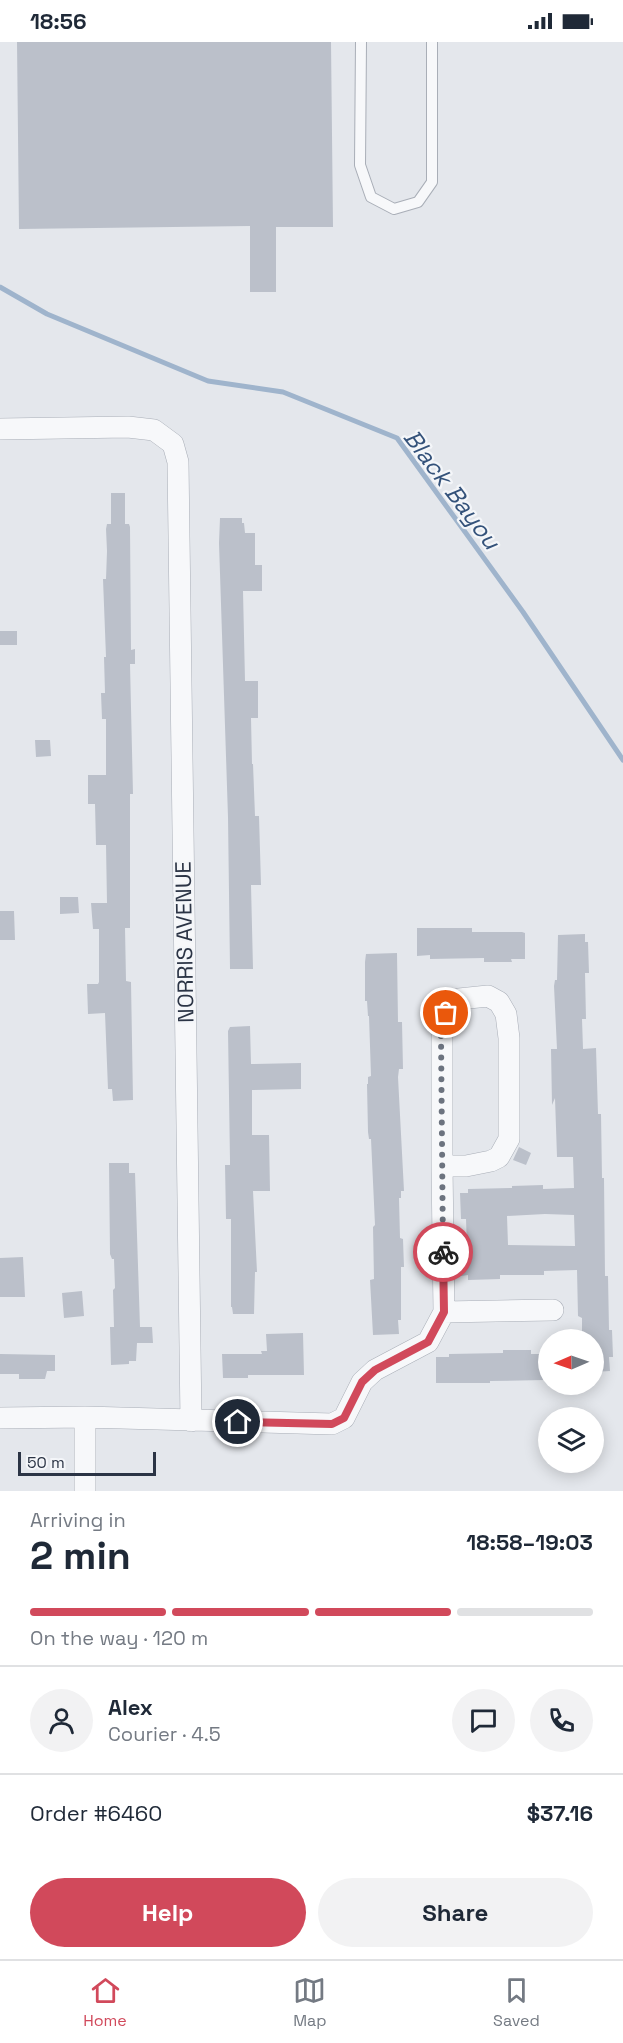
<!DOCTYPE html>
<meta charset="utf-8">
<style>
body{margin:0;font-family:"Space Grotesk",sans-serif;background:#f2f2f3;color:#1f2937;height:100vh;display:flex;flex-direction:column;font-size:22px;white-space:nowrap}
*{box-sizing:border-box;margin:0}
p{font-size:20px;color:#747a83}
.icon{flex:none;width:33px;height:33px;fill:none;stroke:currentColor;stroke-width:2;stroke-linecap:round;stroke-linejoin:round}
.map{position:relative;height:1449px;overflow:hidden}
.details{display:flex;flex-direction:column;background:#fff;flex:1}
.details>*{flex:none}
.needle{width:39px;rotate:268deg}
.controls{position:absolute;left:538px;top:1287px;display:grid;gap:12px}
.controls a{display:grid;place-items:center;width:66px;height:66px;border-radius:50%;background:#fff;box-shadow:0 3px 15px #0003;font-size:30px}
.scale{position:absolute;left:18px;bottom:15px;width:138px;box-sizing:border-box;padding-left:6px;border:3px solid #2b3445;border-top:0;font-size:16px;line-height:21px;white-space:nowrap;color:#2b3445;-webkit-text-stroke:4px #f4f6f9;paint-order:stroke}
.pin{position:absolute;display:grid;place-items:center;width:51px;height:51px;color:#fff;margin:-26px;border:3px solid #fff;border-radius:50%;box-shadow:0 2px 6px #0007}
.courier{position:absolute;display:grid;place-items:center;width:60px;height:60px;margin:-30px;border:4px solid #d1495b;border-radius:50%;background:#fff;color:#222;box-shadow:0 2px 8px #0007}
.overview em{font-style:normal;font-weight:600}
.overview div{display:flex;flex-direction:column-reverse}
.overview{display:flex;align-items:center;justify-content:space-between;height:102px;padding:0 30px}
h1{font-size:39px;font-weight:600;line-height:45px}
.bar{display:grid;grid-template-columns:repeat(4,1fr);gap:9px 6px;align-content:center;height:72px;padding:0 30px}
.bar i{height:8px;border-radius:4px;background:#e0e1e3}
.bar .active{background:#d1495b}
.bar p{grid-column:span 4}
.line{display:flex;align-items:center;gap:15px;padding:0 30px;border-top:2px solid #e0e1e3}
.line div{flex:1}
.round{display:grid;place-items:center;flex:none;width:63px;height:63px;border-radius:32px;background:#f2f2f3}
.button{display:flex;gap:12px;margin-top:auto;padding:12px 30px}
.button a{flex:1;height:69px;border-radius:36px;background:#d1495b;color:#fff;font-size:24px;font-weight:600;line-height:69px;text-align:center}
.button a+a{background:#f2f2f3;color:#1f2937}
.status{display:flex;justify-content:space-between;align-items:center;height:42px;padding:0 30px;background:#fff;direction:ltr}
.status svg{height:16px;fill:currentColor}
.dock{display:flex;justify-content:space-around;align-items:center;height:84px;border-top:2px solid #e0e1e3;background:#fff;font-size:16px;color:#747a83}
.dock a{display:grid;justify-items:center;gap:3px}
.dock .active{color:#d1495b}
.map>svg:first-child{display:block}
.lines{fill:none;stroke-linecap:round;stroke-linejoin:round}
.stream{stroke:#9fb4cc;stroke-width:5}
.building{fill:#bbc0ca;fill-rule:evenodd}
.service-casing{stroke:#a9aeb7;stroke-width:12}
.minor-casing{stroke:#a9aeb7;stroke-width:22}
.service{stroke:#f7f8fa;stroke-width:10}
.minor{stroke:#f7f8fa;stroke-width:21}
.done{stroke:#6c737f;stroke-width:6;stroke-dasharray:0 10.8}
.route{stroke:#d1495b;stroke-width:8}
.labels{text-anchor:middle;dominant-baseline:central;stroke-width:4.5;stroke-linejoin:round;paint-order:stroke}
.street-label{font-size:22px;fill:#2b3445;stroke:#f4f6f9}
.water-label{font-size:24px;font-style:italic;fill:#34527a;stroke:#f4f6f9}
</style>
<div class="status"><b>18:56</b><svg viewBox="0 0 49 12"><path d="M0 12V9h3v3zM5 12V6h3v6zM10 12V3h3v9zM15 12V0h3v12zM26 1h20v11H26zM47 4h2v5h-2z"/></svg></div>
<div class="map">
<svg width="623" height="1449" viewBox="0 0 623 1449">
<rect width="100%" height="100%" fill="#e4e7ec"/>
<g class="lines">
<path class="stream" d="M 0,245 L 47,272 L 208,339 L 283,350 L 397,396 L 523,570 L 623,718"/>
</g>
<path class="building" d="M 17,0 L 331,0 L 333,185 L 276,185 L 276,250 L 250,250 L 250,184 L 19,187 Z
M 111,451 L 125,451 L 125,482 L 129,482 L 130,485 L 131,608 L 135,607 L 135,622 L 130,622 L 133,752 L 130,752 L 130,886 L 125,886 L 126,939 L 131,940 L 133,1058 L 113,1059 L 112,1047 L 108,1047 L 105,971 L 88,972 L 87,942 L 98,942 L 99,940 L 99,887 L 93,887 L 91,861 L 107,861 L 106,803 L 96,803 L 95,762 L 88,762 L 88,733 L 106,733 L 106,677 L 102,677 L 101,651 L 105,651 L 104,615 L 106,615 L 103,537 L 106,537 L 107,509 L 106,487 L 107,482 L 111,482 Z
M 220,476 L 242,476 L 242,481 L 244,481 L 245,491 L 255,491 L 255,523 L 262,523 L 262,549 L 243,549 L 245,639 L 258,639 L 258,676 L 251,676 L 252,722 L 253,722 L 255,774 L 259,774 L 261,843 L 251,843 L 253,927 L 230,927 L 228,775 L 219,501 Z
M 0,589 L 17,589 L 17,603 L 0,603 Z
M 35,698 L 50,698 L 51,714 L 36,715 Z
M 60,855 L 78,855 L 79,871 L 60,872 Z
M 0,869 L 14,869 L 15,898 L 0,898 Z
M 417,886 L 472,886 L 472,890 L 522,890 L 525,891 L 525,917 L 511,917 L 512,920 L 484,920 L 484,916 L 430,917 L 430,913 L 417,914 Z
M 585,892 L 585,900 L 588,900 L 589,931 L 585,931 L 586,977 L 582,977 L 583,1007 L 596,1006 L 598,1072 L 601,1072 L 602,1136 L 604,1136 L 605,1234 L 608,1234 L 609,1288 L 612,1288 L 613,1315 L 609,1315 L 610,1329 L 594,1330 L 594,1298 L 582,1298 L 582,1276 L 578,1274 L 577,1228 L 544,1229 L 544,1233 L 500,1233 L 500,1237 L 468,1238 L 468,1233 L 461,1234 L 460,1207 L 467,1207 L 467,1205 L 466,1177 L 461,1177 L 460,1151 L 468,1151 L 468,1147 L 512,1146 L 512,1144 L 543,1143 L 543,1147 L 574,1146 L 573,1115 L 557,1115 L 555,1056 L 552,1063 L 551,1007 L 557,1007 L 554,944 L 555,938 L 557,938 L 558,893 ZM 545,1172 L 574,1173 L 575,1204 L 508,1203 L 507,1174 Z
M 397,911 L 398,980 L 402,980 L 403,1027 L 399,1027 L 398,1035 L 404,1149 L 401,1149 L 401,1156 L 399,1156 L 400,1196 L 403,1197 L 404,1225 L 401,1225 L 401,1278 L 398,1278 L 399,1292 L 373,1293 L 370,1238 L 374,1237 L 373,1185 L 375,1183 L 371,1097 L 369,1097 L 368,1090 L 367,1042 L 368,1042 L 368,1035 L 371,1034 L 369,974 L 368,974 L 367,959 L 365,959 L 365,920 L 366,912 Z
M 250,984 L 251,1022 L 301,1021 L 301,1047 L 252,1048 L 252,1093 L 269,1093 L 270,1149 L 253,1149 L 257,1230 L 255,1230 L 254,1272 L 233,1272 L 232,1265 L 231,1265 L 231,1177 L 226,1177 L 225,1123 L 230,1123 L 230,1119 L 228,989 L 230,985 Z
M 519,1105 L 531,1111 L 526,1123 L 513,1118 Z
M 109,1121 L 129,1121 L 129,1131 L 135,1131 L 140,1285 L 152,1285 L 153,1301 L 137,1301 L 136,1319 L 129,1319 L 129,1322 L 111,1323 L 110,1285 L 114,1285 L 113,1248 L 115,1246 L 114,1217 L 112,1217 L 110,1212 Z
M 23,1215 L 25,1255 L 0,1255 L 0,1216 Z
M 82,1249 L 84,1274 L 64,1276 L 62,1251 Z
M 303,1291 L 304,1333 L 248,1333 L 248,1336 L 223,1336 L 222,1312 L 262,1312 L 261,1309 L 267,1309 L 266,1292 Z
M 503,1308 L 531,1308 L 531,1312 L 544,1312 L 544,1338 L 490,1339 L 490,1341 L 436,1341 L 436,1315 L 449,1315 L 449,1312 L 503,1311 Z
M 0,1312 L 55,1313 L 55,1329 L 47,1329 L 45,1337 L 19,1337 L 19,1332 L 0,1332 Z"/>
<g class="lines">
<g class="service-casing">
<path id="service" d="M 361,0 L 360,123 L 371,155 L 394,167 L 418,160 L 432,140 L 432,0"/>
</g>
<g class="minor-casing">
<path id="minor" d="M 0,387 L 128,385 L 154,388 L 173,402 L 178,420 L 191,1379
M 488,954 L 499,960 L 506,972 L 509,996 L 509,1097 L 499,1115 L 491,1119 L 466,1124 L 442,1124 L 442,981 L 446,971 L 459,957 Z
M 442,1124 L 444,1270
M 85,1375 L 85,1449
M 0,1376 L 85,1375 L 332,1382 L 344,1376 L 362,1340 L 375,1328 L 428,1300 L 444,1270 L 553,1268"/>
</g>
<use href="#service" class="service"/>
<use href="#minor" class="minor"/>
</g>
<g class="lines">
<path class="done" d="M 443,1210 L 441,993 L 446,971"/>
<path class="route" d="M 238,1380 L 332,1382 L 344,1376 L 362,1340 L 375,1328 L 428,1300 L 444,1270 L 443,1210"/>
</g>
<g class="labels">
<g class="street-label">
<text transform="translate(184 900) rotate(-91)">NORRIS AVENUE</text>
</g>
<g class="water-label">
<text transform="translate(452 447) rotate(53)">Black Bayou</text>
</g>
</g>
</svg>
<div class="controls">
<a><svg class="needle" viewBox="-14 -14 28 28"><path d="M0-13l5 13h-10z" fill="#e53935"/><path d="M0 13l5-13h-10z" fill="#747a83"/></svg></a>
<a><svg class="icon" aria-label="layers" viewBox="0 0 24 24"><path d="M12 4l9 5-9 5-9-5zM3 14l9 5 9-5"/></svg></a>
</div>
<div class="scale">50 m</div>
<div class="pin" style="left:446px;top:971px;background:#ea580c"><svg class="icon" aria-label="bag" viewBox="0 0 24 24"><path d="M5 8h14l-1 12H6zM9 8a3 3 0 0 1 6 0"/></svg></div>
<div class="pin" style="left:238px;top:1380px;background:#1f2937"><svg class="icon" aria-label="home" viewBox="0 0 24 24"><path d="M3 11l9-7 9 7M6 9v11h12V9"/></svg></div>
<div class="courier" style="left:443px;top:1210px"><svg class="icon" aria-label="bike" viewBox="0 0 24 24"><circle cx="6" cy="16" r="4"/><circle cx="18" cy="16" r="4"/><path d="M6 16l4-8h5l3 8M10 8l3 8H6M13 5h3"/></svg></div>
</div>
<section class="details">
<div class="overview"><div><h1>2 min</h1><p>Arriving in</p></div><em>18:58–19:03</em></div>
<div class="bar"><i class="active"></i><i class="active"></i><i class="active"></i><i></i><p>On the way · 120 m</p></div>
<div class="line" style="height:108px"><a class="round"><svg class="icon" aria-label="person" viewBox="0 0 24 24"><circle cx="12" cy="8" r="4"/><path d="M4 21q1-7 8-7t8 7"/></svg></a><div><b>Alex</b><p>Courier · 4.5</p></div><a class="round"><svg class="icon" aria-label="chat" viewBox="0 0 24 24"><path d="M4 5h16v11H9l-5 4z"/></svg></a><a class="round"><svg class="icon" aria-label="phone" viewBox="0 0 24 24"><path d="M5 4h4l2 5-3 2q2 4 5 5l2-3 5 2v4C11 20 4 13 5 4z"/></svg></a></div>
<div class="line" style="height:78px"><div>Order #6460</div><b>$37.16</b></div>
<div class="button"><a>Help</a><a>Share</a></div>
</section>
<nav class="dock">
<a class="active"><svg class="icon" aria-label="home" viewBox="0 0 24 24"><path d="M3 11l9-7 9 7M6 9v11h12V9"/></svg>Home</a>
<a><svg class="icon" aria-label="map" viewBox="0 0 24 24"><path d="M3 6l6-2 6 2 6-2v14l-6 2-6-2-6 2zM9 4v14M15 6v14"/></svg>Map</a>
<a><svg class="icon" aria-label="saved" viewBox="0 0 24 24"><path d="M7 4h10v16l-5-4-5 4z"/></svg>Saved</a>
</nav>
